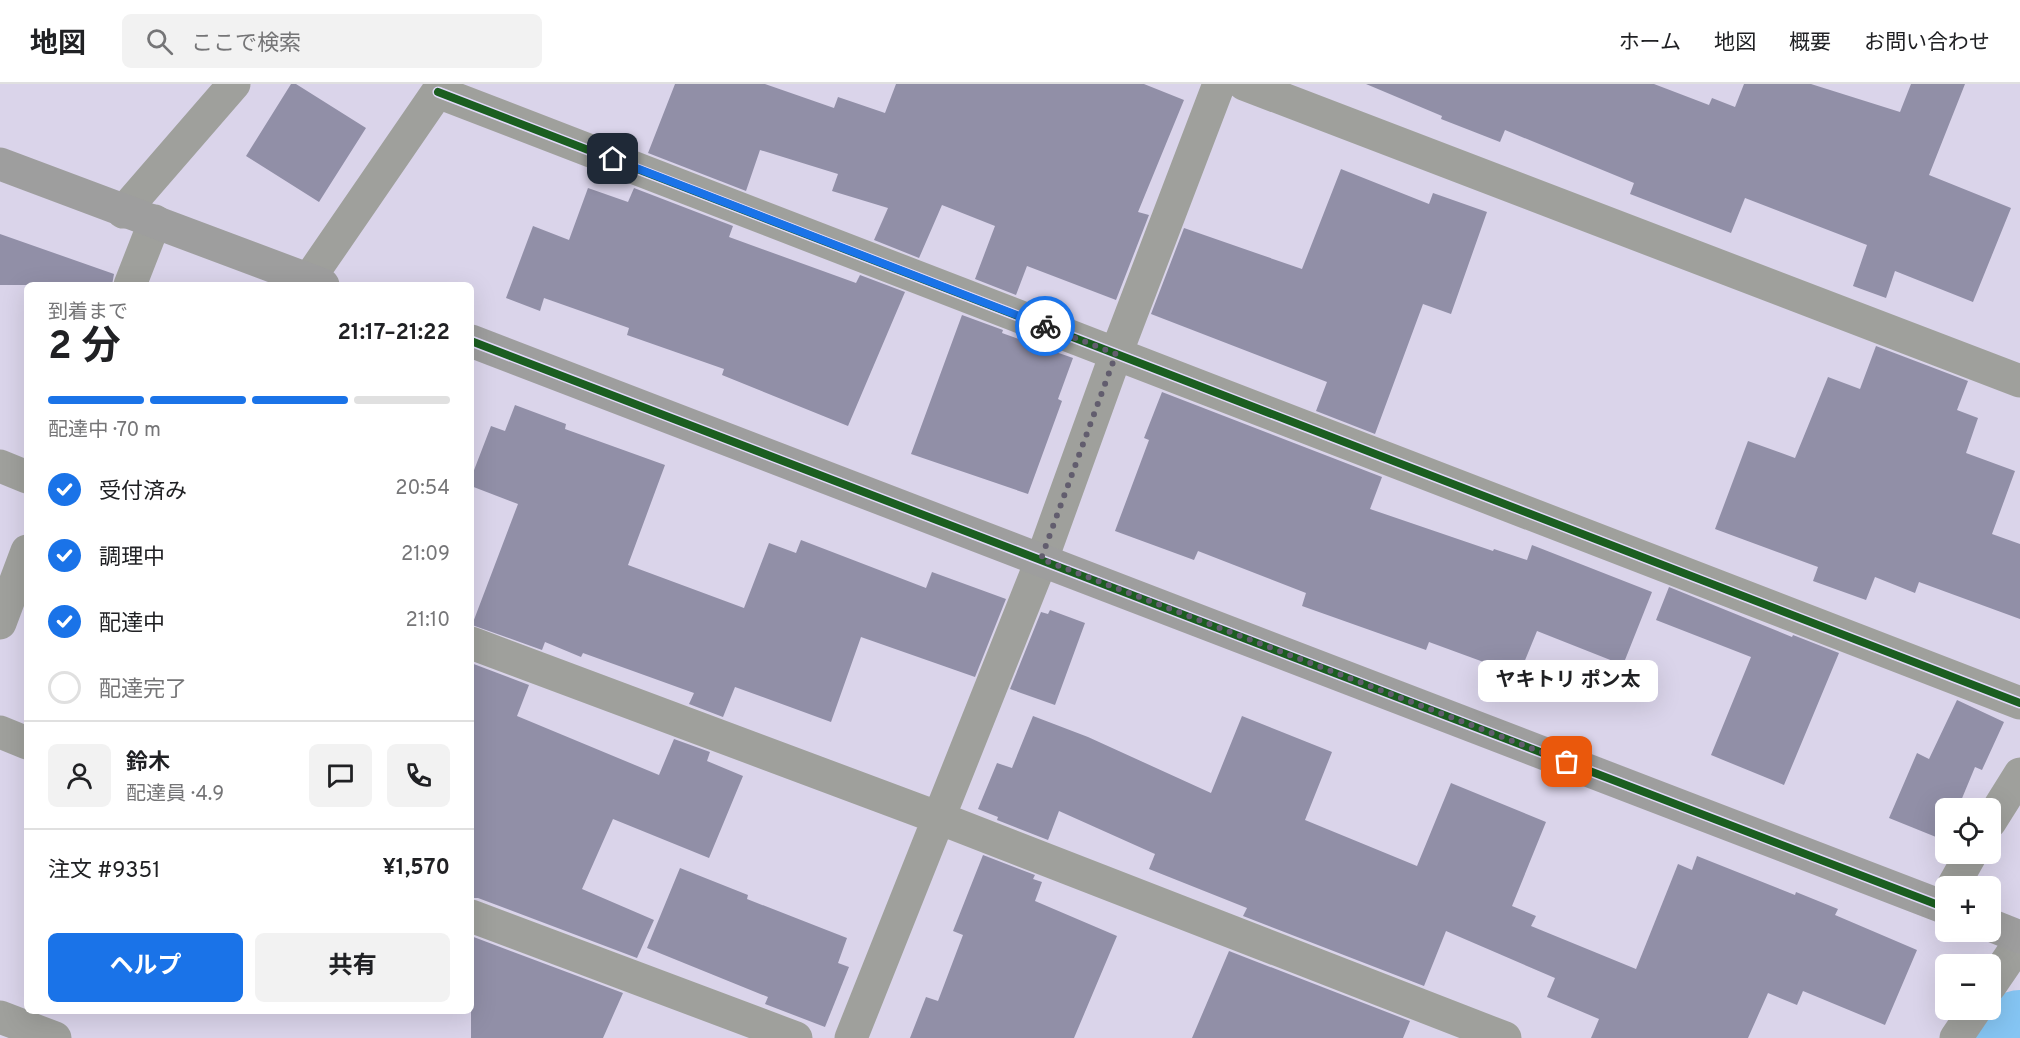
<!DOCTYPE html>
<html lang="ja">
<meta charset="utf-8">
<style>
body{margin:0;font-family:Overpass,"Noto Sans JP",sans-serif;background:#f2f2f2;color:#202124;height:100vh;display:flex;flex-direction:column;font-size:22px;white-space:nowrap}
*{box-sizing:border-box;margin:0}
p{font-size:20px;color:#757577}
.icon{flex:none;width:33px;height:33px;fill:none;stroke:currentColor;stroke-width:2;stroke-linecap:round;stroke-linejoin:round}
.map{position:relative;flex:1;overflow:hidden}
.side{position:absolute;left:24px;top:198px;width:450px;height:732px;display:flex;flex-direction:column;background:#fff;border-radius:9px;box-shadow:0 6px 24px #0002}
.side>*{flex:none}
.controls{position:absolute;left:1935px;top:714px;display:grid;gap:12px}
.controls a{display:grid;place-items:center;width:66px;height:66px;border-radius:9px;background:#fff;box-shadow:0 6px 24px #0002;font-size:30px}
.pin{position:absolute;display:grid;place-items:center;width:51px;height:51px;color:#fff;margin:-26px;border-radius:12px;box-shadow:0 3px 9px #0006}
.courier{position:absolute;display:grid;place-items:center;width:60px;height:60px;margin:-30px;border:4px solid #1a73e8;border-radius:50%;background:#fff;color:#222;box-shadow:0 2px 8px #0007}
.bubble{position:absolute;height:42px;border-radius:9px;background:#fff;box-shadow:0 6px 24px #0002;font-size:20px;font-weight:700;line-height:42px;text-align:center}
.summary em{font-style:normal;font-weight:700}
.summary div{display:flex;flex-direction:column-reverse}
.summary{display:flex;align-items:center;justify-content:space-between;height:102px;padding:0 24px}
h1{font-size:39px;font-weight:700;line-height:45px}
.bar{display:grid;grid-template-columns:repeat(4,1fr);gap:9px 6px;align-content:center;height:72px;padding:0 24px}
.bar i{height:8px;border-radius:4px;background:#e0e0e0}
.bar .selected{background:#1a73e8}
.bar p{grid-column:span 4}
.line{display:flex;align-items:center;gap:15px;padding:0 24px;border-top:2px solid #e0e0e0}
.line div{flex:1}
.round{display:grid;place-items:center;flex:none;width:63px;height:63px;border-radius:9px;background:#f2f2f2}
ol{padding:0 24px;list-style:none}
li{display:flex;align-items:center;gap:18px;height:66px}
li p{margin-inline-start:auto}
li .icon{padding:6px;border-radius:50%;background:#1a73e8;color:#fff;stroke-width:4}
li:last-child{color:#757577}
li i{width:33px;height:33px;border:3px solid #e0e0e0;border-radius:50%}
.button{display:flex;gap:12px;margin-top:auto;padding:12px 24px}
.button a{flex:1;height:69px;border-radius:9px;background:#1a73e8;color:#fff;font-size:24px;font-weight:700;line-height:69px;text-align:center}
.button a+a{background:#f2f2f2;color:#202124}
header{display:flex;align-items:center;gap:36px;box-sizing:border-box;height:84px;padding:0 30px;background:#fff;border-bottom:2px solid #e0e0e0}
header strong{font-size:28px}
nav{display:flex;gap:33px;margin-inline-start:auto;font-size:21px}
.search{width:420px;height:54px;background:#f2f2f2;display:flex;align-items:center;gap:15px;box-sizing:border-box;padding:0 21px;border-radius:9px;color:#757577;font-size:22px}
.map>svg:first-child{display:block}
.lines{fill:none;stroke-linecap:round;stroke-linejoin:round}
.river{stroke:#85c5f3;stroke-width:82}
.building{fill:#918fa7}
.street{stroke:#9fa09c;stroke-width:33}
.secondary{stroke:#9e9e9e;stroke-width:33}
.cycleway-casing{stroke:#e2dafa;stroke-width:11}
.cycleway{stroke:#1b5e20;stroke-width:8}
.done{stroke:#625d6e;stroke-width:6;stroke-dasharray:0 10.8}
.route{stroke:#1a73e8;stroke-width:8}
</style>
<header>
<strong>地図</strong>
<div class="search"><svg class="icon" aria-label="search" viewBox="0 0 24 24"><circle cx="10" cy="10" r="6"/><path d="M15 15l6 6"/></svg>ここで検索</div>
<nav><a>ホーム</a><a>地図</a><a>概要</a><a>お問い合わせ</a></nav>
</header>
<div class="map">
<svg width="2020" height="954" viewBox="0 0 2020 954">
<rect width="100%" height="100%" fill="#dad4ea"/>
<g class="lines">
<path class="river" d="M 2015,954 L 2020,947"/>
</g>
<path class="building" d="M 291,0 L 296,0 L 366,44 L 319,118 L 246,72 Z
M 675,0 L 765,0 L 834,24 L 838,13 L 885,29 L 896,0 L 1144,0 L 1184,16 L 1138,128 L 1149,131 L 1116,216 L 1027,182 L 1016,211 L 975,195 L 995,142 L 942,121 L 919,174 L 874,156 L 888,124 L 832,107 L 838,90 L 760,66 L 746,107 L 648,69 Z
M 1366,0 L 1654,0 L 1709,21 L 1712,14 L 1735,23 L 1744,0 L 1811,0 L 1900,28 L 1911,0 L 1965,0 L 1929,91 L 2011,124 L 1973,218 L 1895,187 L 1886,214 L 1853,202 L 1867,161 L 1745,114 L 1731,149 L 1630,110 L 1634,99 L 1505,46 L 1500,58 L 1441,35 L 1442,32 Z
M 1341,85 L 1429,120 L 1433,109 L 1487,128 L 1451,230 L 1423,220 L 1375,350 L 1316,327 L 1327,298 L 1151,230 L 1184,144 L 1302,185 Z
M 588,104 L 628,118 L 634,104 L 733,142 L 729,153 L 856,199 L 860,191 L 905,208 L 848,342 L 722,291 L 724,285 L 627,251 L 629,244 L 544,214 L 540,227 L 506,214 L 533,142 L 569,156 Z
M 0,150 L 114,190 L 112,201 L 0,201 Z
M 962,231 L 1003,246 L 1002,249 L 1073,274 L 1058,315 L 1062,317 L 1028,410 L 911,370 Z
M 1876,262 L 1968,297 L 1957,326 L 1978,334 L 1966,369 L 2015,387 L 1992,450 L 2020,460 L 2020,535 L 1919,498 L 1915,509 L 1875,493 L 1866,516 L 1813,497 L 1818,483 L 1715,445 L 1748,357 L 1795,374 L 1828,293 L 1860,305 Z
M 1162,308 L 1382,393 L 1370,425 L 1493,467 L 1494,465 L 1527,476 L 1532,461 L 1652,508 L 1623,581 L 1537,547 L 1519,591 L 1429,558 L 1426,566 L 1302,522 L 1306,509 L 1198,467 L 1194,476 L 1115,447 L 1149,356 L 1144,354 Z
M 515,321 L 566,340 L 565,345 L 665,381 L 628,481 L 744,524 L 769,459 L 796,469 L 801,456 L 926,504 L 932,488 L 1006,515 L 975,593 L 861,553 L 831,638 L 735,603 L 723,633 L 689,620 L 694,609 L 583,569 L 581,573 L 545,558 L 542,566 L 472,541 L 518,420 L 471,402 L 471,394 L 491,342 L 505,347 Z
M 1669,503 L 1792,553 L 1793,551 L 1839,569 L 1784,701 L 1711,671 L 1751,573 L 1656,536 Z
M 1050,526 L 1085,539 L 1055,621 L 1010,605 L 1041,528 L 1048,530 Z
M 471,579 L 529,601 L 517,632 L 659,691 L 674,655 L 710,668 L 707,677 L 743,692 L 709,774 L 613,735 L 582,805 L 654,836 L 637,874 L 478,814 L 471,814 Z
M 1957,616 L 2004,638 L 1982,686 L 1975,683 L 1958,724 L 1951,721 L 1949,724 L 1946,724 L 1946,733 L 1936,753 L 1889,734 L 1917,669 L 1929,675 Z
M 1033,632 L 1088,653 L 1211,709 L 1242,632 L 1332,668 L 1305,736 L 1417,782 L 1451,699 L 1546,738 L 1512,822 L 1536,832 L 1531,842 L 1636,885 L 1678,780 L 1692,786 L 1697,772 L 1795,811 L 1796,808 L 1838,825 L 1835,831 L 1917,866 L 1885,941 L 1803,907 L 1797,921 L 1768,909 L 1748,954 L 1591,954 L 1599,935 L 1547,913 L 1555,894 L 1446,847 L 1424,902 L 1243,832 L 1247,824 L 1149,785 L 1155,770 L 1059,727 L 1048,756 L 997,736 L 998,733 L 978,725 L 997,679 L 1012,684 Z
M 983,771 L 1035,791 L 1033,795 L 1042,798 L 1035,817 L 1117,852 L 1074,954 L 910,954 L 926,913 L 938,917 L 963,851 L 953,847 Z
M 680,784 L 748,811 L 747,815 L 847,854 L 838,879 L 849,883 L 825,943 L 765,920 L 768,913 L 647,864 Z
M 471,852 L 623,909 L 603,954 L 471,954 Z
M 1229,867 L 1410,937 L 1403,954 L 1192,954 Z"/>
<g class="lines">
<path class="street" d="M 1244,0 L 2020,297
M 438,8 L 2020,619
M 123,128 L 234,0
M 309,195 L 443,0
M 130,201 L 155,137
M 0,382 L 27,393
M 0,539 L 27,467
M 471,559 L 939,734 L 1505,954
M 0,648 L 27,659
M 1990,738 L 2020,690
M 1953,802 L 1971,770
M 471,832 L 796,954
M 1990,902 L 2020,858
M 0,933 L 55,954
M 851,954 L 1042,475 L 1116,270 L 1219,0
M 1956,954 L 1975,926"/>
<path class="secondary" d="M 0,80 L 323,201
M 471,257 L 1946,824
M 1990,841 L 2020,853"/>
<g class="cycleway-casing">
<path id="cycleway" d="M 438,8 L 2020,619
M 471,257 L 1946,824"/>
</g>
<use href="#cycleway" class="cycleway"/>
</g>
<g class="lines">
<path class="done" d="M 1045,242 L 1116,270 L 1041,475 L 1567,678"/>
<path class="route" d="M 613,75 L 1045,242"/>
</g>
</svg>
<div class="controls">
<a><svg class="icon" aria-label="locate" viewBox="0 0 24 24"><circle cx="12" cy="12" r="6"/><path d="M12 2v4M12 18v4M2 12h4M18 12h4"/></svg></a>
<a>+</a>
<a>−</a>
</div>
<div class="pin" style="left:1567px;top:678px;background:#ea580c"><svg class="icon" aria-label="bag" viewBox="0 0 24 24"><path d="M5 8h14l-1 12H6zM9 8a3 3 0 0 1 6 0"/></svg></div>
<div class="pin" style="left:613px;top:75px;background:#1f2937"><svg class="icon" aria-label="home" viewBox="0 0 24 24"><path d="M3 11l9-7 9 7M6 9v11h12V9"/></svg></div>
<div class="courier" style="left:1045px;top:242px"><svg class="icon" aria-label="bike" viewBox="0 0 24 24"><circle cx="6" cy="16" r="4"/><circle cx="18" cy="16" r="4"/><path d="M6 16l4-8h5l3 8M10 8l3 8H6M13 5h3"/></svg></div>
<div class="bubble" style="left:1478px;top:576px;width:180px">ヤキトリ ポン太</div>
<section class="side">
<div class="summary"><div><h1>2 分</h1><p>到着まで</p></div><em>21:17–21:22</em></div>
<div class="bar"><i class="selected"></i><i class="selected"></i><i class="selected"></i><i></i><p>配達中 · 70 m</p></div>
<ol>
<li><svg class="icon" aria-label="check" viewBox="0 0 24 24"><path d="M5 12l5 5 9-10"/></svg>受付済み<p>20:54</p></li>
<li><svg class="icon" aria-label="check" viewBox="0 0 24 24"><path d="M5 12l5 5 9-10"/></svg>調理中<p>21:09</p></li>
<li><svg class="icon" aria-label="check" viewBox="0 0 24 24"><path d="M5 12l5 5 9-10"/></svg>配達中<p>21:10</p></li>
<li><i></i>配達完了</li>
</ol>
<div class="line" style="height:108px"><a class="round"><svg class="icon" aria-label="person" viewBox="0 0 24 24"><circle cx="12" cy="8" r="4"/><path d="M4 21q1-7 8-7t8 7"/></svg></a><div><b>鈴木</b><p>配達員 · 4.9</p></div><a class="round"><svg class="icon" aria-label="chat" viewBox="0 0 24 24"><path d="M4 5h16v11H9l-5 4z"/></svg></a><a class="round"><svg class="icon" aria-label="phone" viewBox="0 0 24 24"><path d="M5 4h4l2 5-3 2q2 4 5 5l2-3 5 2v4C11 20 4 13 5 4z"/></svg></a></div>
<div class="line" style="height:78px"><div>注文 #9351</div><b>¥1,570</b></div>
<div class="button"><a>ヘルプ</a><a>共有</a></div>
</section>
</div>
